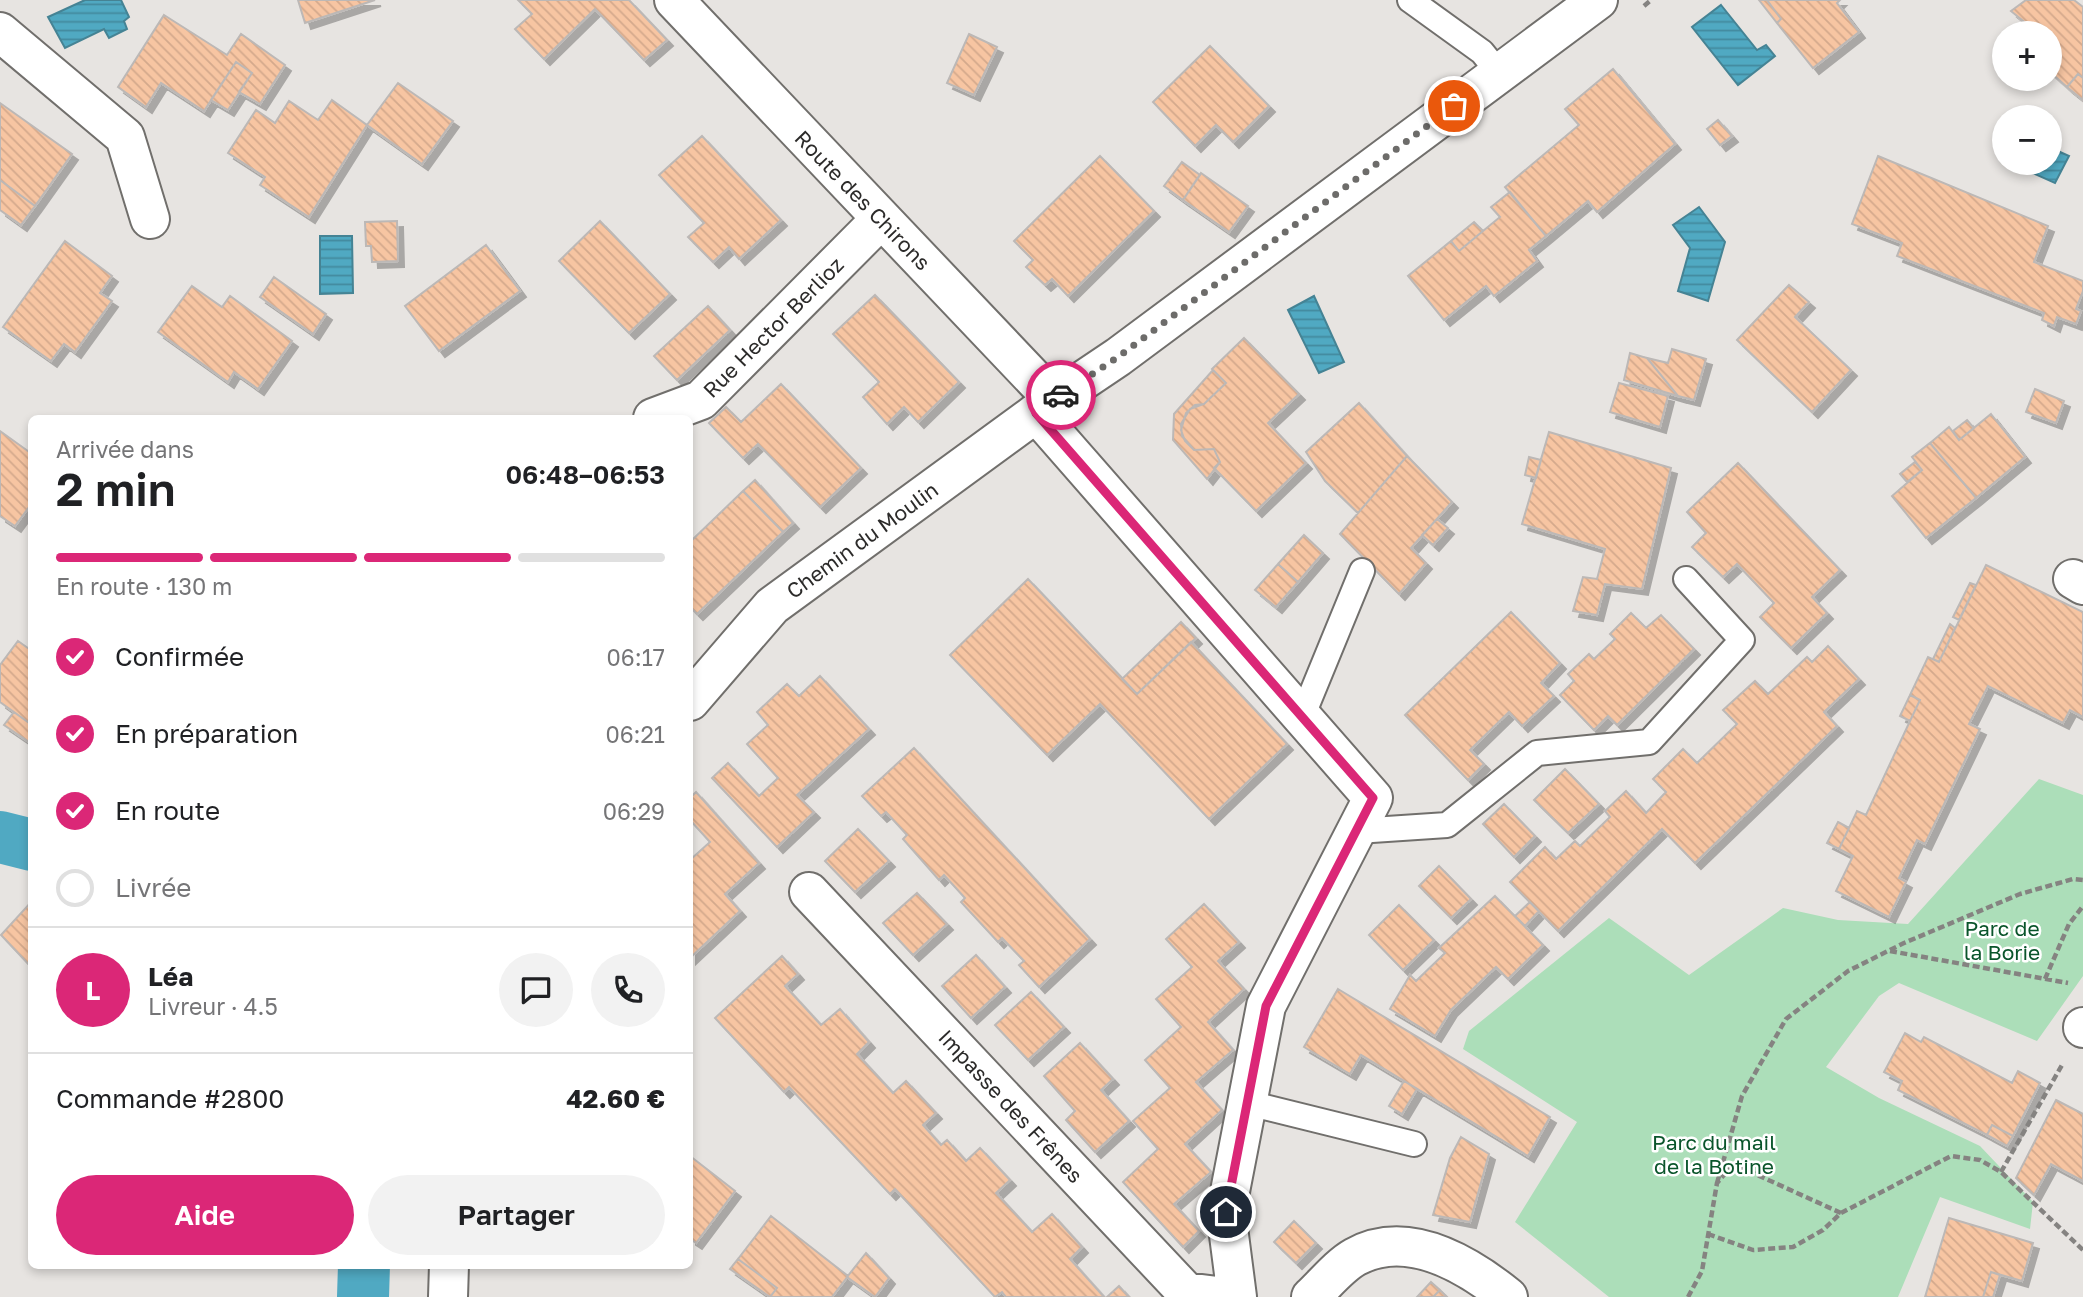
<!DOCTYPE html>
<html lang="fr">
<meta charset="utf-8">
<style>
body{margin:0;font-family:"Golos Text",sans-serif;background:#f2f2f2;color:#202124;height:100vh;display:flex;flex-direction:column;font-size:26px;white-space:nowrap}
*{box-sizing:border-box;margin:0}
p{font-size:23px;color:#757577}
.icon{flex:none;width:38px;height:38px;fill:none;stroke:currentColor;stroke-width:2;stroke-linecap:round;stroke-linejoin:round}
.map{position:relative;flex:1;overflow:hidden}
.panel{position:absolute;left:28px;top:415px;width:665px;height:854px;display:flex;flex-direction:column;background:#fff;border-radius:10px;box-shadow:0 4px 10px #0003}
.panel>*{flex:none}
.fabs{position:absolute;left:1992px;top:21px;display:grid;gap:14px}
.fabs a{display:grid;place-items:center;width:70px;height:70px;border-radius:50%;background:#fff;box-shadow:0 4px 10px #0003;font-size:35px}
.pin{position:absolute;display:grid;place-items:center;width:60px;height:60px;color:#fff;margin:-30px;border:4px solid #fff;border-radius:50%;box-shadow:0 2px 7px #0007}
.courier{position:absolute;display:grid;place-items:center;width:70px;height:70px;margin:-35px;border:5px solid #db2777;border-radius:50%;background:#fff;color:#222;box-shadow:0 2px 9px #0007}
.summary em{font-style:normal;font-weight:600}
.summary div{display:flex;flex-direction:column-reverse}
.summary{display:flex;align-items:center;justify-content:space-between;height:119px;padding:0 28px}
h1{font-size:46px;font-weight:600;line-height:52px}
.bar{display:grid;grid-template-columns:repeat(4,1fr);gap:10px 7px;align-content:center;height:84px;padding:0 28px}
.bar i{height:9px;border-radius:5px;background:#e0e0e0}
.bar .active{background:#db2777}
.bar p{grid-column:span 4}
.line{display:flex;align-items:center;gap:18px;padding:0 28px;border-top:2px solid #e0e0e0}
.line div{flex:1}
.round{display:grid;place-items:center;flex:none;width:74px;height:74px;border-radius:37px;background:#f2f2f2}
ol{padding:0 28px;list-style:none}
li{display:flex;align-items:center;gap:21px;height:77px}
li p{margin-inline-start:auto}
li .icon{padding:7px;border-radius:50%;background:#db2777;color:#fff;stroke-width:4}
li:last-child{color:#757577}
li i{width:38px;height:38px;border:4px solid #e0e0e0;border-radius:50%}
.cta{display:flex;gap:14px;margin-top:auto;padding:14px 28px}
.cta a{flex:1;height:80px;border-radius:42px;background:#db2777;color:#fff;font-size:28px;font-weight:600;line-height:80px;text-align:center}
.cta a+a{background:#f2f2f2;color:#202124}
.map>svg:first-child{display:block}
.green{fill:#acdeb9}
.water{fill:url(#water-rules);stroke:#458394;stroke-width:2}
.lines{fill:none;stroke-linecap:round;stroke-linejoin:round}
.canal{stroke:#50a9c2;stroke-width:52}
.building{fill:url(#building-back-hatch);stroke:#bcb8b6;stroke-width:2;filter:url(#shadow)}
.service-casing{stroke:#716f6c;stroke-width:28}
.minor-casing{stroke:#716f6c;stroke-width:42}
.tertiary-casing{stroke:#716f6c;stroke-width:42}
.path{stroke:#858381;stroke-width:4.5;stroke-dasharray:7 3.5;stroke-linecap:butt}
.service{stroke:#fff;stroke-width:24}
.minor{stroke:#fff;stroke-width:38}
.tertiary{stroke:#fff;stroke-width:38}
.done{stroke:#6d6c6a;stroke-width:7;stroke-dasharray:0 12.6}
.route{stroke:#db2777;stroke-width:9}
.labels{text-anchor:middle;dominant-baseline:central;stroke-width:5;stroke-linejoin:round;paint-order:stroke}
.street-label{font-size:21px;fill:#2c2b2a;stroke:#fff}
.park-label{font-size:21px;fill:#0a552b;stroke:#fff}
</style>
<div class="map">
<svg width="2083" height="1297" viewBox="0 0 2083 1297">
<defs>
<pattern id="water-rules" width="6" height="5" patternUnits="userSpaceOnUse" patternTransform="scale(1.75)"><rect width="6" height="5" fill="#50a9c2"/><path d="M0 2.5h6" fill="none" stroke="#438a9e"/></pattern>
<pattern id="building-back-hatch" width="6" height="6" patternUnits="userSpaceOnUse" patternTransform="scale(1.75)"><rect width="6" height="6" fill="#f7c5a2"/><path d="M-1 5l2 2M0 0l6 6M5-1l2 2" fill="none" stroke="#d4a98c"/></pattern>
<filter id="shadow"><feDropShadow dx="6" dy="6" stdDeviation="0" flood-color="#0004"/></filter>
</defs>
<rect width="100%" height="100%" fill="#e7e4e1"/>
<path class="green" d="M 2039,779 L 2083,795 L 2083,976 L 2037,1041 L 1899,983 L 1879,996 L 1826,1067 L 1879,1098 L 1980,1146 L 2033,1202 L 2030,1229 L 1940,1197 L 1898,1297 L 1609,1297 L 1515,1222 L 1577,1122 L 1463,1049 L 1469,1031 L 1609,918 L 1689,975 L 1783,908 L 1838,920 L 1908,924 Z"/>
<path class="water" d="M 85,0 L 121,0 L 129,17 L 124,21 L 127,29 L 109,38 L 104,29 L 65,48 L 48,17 Z
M 1721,5 L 1757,50 L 1766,45 L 1775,56 L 1738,85 L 1692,27 Z
M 2049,147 L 2069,156 L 2055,183 L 2010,163 L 2049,163 Z
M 1699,207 L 1725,242 L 1708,301 L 1678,291 L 1690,248 L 1673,225 Z
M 320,236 L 352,236 L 353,293 L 320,294 Z
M 1314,296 L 1344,362 L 1319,373 L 1288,310 Z"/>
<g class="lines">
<path class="canal" d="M 0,837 L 32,845
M 363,1297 L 364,1265"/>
</g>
<path class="building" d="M 298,0 L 375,0 L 305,23 Z
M 518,0 L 629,0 L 667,40 L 644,60 L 595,9 L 544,59 L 515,29 L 532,14 Z
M 1759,0 L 1767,0 L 1781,19 L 1777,23 Z
M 1767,0 L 1840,0 L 1837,3 L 1859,32 L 1813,68 L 1777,23 L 1781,19 Z
M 2026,0 L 2074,0 L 2083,7 L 2083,78 L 2078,74 L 2067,87 L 2049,71 L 2049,64 L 2055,56 L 2049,52 L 2049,33 L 2038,33 L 2011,11 Z
M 164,15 L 227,55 L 241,34 L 285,65 L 260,104 L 239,92 L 252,73 L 236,62 L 204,111 L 161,83 L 146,107 L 118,87 Z
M 969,34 L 997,47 L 974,95 L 947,83 Z
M 1210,46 L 1269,106 L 1233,142 L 1216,125 L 1195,146 L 1153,102 Z
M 236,62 L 252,73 L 228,110 L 211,100 Z
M 1613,69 L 1675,144 L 1597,212 L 1588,201 L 1546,236 L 1505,187 L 1579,125 L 1565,109 Z
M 2078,74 L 2083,78 L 2083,100 L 2067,87 Z
M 398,83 L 453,121 L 422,164 L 367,125 Z
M 332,100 L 367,125 L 309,217 L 260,185 L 265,177 L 228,153 L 256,110 L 275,123 L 289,101 L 318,120 Z
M 0,103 L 72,154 L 35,206 L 0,180 Z
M 1718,120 L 1732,136 L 1720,145 L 1707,129 Z
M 702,136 L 781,220 L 739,259 L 729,247 L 713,262 L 688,237 L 704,223 L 659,175 Z
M 1100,156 L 1154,211 L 1068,296 L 1052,279 L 1045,285 L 1026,267 L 1033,260 L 1014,241 Z
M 1878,156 L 2048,226 L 2034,262 L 2083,281 L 2083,291 L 2076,309 L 2081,311 L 2076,324 L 2057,317 L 2054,326 L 2042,320 L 2044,313 L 1897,256 L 1902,243 L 1852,224 Z
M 1182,162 L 1200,175 L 1183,200 L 1164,186 Z
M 1201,173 L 1248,206 L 1229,232 L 1183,200 Z
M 0,180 L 35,206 L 21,225 L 0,210 Z
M 1510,192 L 1546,236 L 1529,250 L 1537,261 L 1494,296 L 1486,286 L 1444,320 L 1408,276 L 1451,241 L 1459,251 L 1483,231 L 1500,217 L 1491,207 Z
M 397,221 L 398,261 L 372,262 L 371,246 L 366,246 L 365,222 Z
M 600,221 L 670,294 L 629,333 L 559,261 Z
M 1474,222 L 1483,231 L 1459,251 L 1451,241 Z
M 65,241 L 112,276 L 100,293 L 112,301 L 75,352 L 64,344 L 51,361 L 3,327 Z
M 486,245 L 520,291 L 439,351 L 405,306 Z
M 274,277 L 326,314 L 313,334 L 260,297 Z
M 1789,285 L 1809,302 L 1795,317 L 1851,370 L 1812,412 L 1737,340 Z
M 192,286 L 222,307 L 230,296 L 292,341 L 258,389 L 234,372 L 228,382 L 158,332 Z
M 875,295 L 959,382 L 918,422 L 904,407 L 887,424 L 863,397 L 879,382 L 833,334 Z
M 708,306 L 730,330 L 677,380 L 654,356 Z
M 1244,338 L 1299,394 L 1268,423 L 1306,463 L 1256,511 L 1214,468 L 1220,462 L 1214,449 L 1194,450 L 1185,441 L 1181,430 L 1186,413 L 1195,405 L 1204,404 L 1226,383 L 1212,369 Z
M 1672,349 L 1706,359 L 1694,400 L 1678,396 L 1647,358 L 1668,363 Z
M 1630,353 L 1647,358 L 1678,396 L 1624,380 Z
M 1213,370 L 1226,383 L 1204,404 L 1190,409 L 1181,424 L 1182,436 L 1194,450 L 1214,449 L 1220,462 L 1207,479 L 1173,440 L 1174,414 Z
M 1619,383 L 1668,396 L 1660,427 L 1610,412 Z
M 781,384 L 861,468 L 820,507 L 758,444 L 743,458 L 709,423 L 726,407 L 741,422 Z
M 2035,389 L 2064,401 L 2056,423 L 2026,412 Z
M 1359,403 L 1407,456 L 1358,513 L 1325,481 L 1306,452 Z
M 1991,414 L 2025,457 L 1976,498 L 1930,443 L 1949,427 L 1959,440 Z
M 1967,420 L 1974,428 L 1959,440 L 1953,431 Z
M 0,431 L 32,454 L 32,503 L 15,526 L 0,516 Z
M 1549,432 L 1671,468 L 1642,589 L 1605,584 L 1597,615 L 1573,611 L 1583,577 L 1597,579 L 1605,549 L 1522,524 Z
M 1930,443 L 1976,498 L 1926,538 L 1892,496 L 1922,470 L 1912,457 Z
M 1407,456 L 1452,502 L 1411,548 L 1426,563 L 1399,594 L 1340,534 Z
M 1529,457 L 1541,460 L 1536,478 L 1525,475 Z
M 1915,462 L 1922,470 L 1907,482 L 1900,474 Z
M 1738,463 L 1840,570 L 1812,597 L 1827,613 L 1791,648 L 1760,617 L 1774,603 L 1737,564 L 1723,577 L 1692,547 L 1706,533 L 1687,512 Z
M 755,480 L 793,523 L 783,532 L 743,491 Z
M 743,491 L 783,532 L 697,614 L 690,607 L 690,542 Z
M 1437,519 L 1448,528 L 1433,545 L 1422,535 Z
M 1304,535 L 1323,553 L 1298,582 L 1278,564 Z
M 1278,564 L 1298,582 L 1276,607 L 1255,590 Z
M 1986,565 L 2083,612 L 2083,717 L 2070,710 L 2063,723 L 1988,686 L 1969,724 L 1980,729 L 1925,844 L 1917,840 L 1899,878 L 1906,882 L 1889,917 L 1836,891 L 1853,856 L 1839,849 L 1857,811 L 1866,815 L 1910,721 L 1920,700 L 1910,695 L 1928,657 L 1939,662 Z
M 1028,579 L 1137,694 L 1191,642 L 1287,744 L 1209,819 L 1100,704 L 1047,755 L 950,655 Z
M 1970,583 L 1976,585 L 1959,620 L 1953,617 Z
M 1511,612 L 1560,663 L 1541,683 L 1554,696 L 1522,726 L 1509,712 L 1470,750 L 1484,764 L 1468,780 L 1405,715 Z
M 1631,613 L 1646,628 L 1661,615 L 1694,649 L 1617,725 L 1608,716 L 1594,730 L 1560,695 L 1574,681 L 1568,674 L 1589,654 L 1594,659 L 1615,639 L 1610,634 Z
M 1181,622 L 1196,638 L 1137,694 L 1122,679 Z
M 1950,624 L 1955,628 L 1939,662 L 1933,659 Z
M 18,641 L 32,651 L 32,725 L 0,702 L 0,665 Z
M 1828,646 L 1859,679 L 1824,712 L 1837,726 L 1695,863 L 1662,829 L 1558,931 L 1510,882 L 1545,847 L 1556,859 L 1575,841 L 1580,846 L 1610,817 L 1605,811 L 1626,791 L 1646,813 L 1666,792 L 1653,779 L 1683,749 L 1697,763 L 1737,724 L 1723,710 L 1755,681 L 1768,694 L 1807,657 L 1812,662 Z
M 820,676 L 869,729 L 797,795 L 814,812 L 777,847 L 712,778 L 728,763 L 759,796 L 778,778 L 747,744 L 768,725 L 757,712 L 787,684 L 799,696 Z
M 1910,695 L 1920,700 L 1910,721 L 1900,716 Z
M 14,712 L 32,725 L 32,744 L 4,725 Z
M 914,748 L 1090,939 L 1039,987 L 1019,965 L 1024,961 L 1002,938 L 998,942 L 961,902 L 965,898 L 944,875 L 939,880 L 903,839 L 907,835 L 886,812 L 881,816 L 862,796 Z
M 1565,769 L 1599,804 L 1568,833 L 1534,800 Z
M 696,792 L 759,863 L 725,894 L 740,911 L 690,958 L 690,860 L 710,842 L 690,820 L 690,798 Z
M 1504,804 L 1535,836 L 1514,857 L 1483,824 Z
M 1838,822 L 1849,828 L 1839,849 L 1827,843 Z
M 858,829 L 889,861 L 855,892 L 825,861 Z
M 1439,866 L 1471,899 L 1451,918 L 1419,886 Z
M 917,893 L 947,924 L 913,955 L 883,923 Z
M 1495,896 L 1543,945 L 1508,979 L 1496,967 L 1451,1010 L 1435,1036 L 1390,1009 L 1410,975 L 1416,981 L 1445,953 L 1439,948 Z
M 32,901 L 32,968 L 1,935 Z
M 1530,902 L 1539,911 L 1525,926 L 1515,916 Z
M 1204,904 L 1239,942 L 1218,961 L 1244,989 L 1208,1022 L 1233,1050 L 1196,1082 L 1222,1110 L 1185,1144 L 1211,1172 L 1174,1204 L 1199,1231 L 1183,1247 L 1123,1182 L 1158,1149 L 1133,1121 L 1170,1088 L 1145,1060 L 1181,1027 L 1156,999 L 1192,967 L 1166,939 Z
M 1399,905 L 1434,940 L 1403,970 L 1369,935 Z
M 976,955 L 1005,987 L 971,1018 L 942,986 Z
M 782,956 L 798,974 L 785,986 L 821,1025 L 840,1009 L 869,1042 L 857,1054 L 893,1093 L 906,1081 L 936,1113 L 923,1125 L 941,1145 L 947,1140 L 966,1161 L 980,1148 L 1010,1180 L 996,1193 L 1032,1232 L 1052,1214 L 1082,1247 L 1070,1259 L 1104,1297 L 1006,1297 L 1002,1292 L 995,1297 L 895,1189 L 890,1194 L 789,1087 L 784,1092 L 715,1018 Z
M 1338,989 L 1550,1117 L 1528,1156 L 1361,1055 L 1350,1074 L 1304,1047 Z
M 1031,992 L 1064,1027 L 1028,1060 L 995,1025 Z
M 1905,1033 L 1921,1042 L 1924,1037 L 2012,1083 L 2018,1071 L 2040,1083 L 2013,1136 L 1992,1125 L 1987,1135 L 1898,1090 L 1902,1081 L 1884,1072 Z
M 1080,1043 L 1113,1079 L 1101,1090 L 1129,1121 L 1095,1152 L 1066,1120 L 1075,1111 L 1044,1076 Z
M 1404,1081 L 1417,1089 L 1402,1114 L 1389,1106 Z
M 2056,1100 L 2083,1114 L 2083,1181 L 2051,1164 L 2034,1195 L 2016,1178 Z
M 1992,1125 L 2013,1136 L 2007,1146 L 1987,1135 Z
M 1461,1137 L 1489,1154 L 1470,1222 L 1433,1215 L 1450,1158 Z
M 690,1156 L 735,1191 L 696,1243 L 690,1239 Z
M 771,1216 L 848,1276 L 832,1297 L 770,1297 L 777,1288 L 738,1259 Z
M 1949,1218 L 2033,1243 L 2022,1281 L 1991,1272 L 1983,1297 L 1925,1297 Z
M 1294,1221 L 1316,1243 L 1296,1263 L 1274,1242 Z
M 866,1253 L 889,1278 L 875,1297 L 847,1277 Z
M 738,1259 L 777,1288 L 770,1297 L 730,1269 Z
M 1991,1272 L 2000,1275 L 1993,1297 L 1983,1297 Z
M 1431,1282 L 1440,1290 L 1433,1297 L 1417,1297 Z
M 1119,1286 L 1129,1297 L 1107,1297 Z
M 1440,1290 L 1447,1297 L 1433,1297 Z"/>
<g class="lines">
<g class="service-casing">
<path id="service" d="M 1410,0 L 1482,52 L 1499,73
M 1302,717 L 1362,571
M 1357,831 L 1447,825 L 1537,753 L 1649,742 L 1742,640 L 1686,579
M 1248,1103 L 1414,1144"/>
</g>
<g class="minor-casing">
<path id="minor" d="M 0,32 L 125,137 L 150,219
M 1054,400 L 1118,357 L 1598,0
M 1036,413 L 1373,798 L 1266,1006 L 1226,1212 L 1237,1297
M 653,418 L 701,400 L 881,219
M 2073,579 L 2083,585
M 809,892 L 1186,1292 L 1225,1297
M 2083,1028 L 2083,1027
M 1311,1297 C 1324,1285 1339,1266 1355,1257 C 1408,1228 1467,1264 1508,1297"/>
</g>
<g class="tertiary-casing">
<path id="tertiary" d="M 674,0 L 1054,400 L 772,606 L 690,701
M 448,1297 L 449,1265"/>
</g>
<path class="path" d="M 1644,6 L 1651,0
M 1890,951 L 2068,983
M 2045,979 L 2069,924 L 2083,906
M 2001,1172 L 2062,1065
M 1717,1183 L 1742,1096 L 1786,1019 L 1848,971 L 1904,943 L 2020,894 L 2073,879 L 2083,880
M 1708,1234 L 1753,1250 L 1793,1247 L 1823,1230 L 1841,1213 L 1951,1156 L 1980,1160 L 2001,1172 L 2083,1250
M 1688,1297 L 1702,1271 L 1717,1183 L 1729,1169 L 1742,1168 L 1841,1213"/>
<use href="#service" class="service"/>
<use href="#minor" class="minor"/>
<use href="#tertiary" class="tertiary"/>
</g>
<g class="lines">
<path class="done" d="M 1061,395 L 1118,357 L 1454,106"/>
<path class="route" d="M 1061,395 L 1036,413 L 1373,798 L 1266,1006 L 1226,1212"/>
</g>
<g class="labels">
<g class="street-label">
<text transform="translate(863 200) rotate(46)">Route des Chirons</text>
<text transform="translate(773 327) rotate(-45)">Rue Hector Berlioz</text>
<text transform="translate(862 540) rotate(-36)">Chemin du Moulin</text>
<text transform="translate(1011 1106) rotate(47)">Impasse des Frênes</text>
</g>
<g class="park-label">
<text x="2002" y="928">Parc de<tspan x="2002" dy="24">la Borie</tspan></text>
<text x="1714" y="1142">Parc du mail<tspan x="1714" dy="24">de la Botine</tspan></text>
</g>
</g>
</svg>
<div class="fabs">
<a>+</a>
<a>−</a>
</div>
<div class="pin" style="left:1454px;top:106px;background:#ea580c"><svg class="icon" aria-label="bag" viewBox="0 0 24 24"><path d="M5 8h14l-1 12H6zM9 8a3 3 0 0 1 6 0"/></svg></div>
<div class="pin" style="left:1226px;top:1212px;background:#1f2937"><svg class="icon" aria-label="home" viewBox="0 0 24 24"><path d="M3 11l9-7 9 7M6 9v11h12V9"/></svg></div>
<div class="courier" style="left:1061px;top:395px"><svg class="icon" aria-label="car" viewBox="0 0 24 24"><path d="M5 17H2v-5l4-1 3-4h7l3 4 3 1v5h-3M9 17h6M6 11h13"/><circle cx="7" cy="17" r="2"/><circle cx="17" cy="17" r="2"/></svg></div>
<section class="panel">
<div class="summary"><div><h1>2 min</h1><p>Arrivée dans</p></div><em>06:48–06:53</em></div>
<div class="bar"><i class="active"></i><i class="active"></i><i class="active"></i><i></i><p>En route · 130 m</p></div>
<ol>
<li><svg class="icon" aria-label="check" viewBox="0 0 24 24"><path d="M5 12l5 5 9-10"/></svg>Confirmée<p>06:17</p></li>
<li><svg class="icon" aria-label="check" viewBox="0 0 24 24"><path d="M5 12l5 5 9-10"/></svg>En préparation<p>06:21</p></li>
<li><svg class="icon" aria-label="check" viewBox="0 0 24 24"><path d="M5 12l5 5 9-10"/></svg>En route<p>06:29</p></li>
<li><i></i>Livrée</li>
</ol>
<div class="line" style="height:126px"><b class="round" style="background:#db2777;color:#fff">L</b><div><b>Léa</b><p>Livreur · 4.5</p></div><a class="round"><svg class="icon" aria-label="chat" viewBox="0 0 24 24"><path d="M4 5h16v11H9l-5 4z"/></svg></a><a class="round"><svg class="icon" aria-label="phone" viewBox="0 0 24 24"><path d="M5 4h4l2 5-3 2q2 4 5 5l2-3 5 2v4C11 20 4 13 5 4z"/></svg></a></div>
<div class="line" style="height:91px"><div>Commande #2800</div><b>42.60 €</b></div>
<div class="cta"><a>Aide</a><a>Partager</a></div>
</section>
</div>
